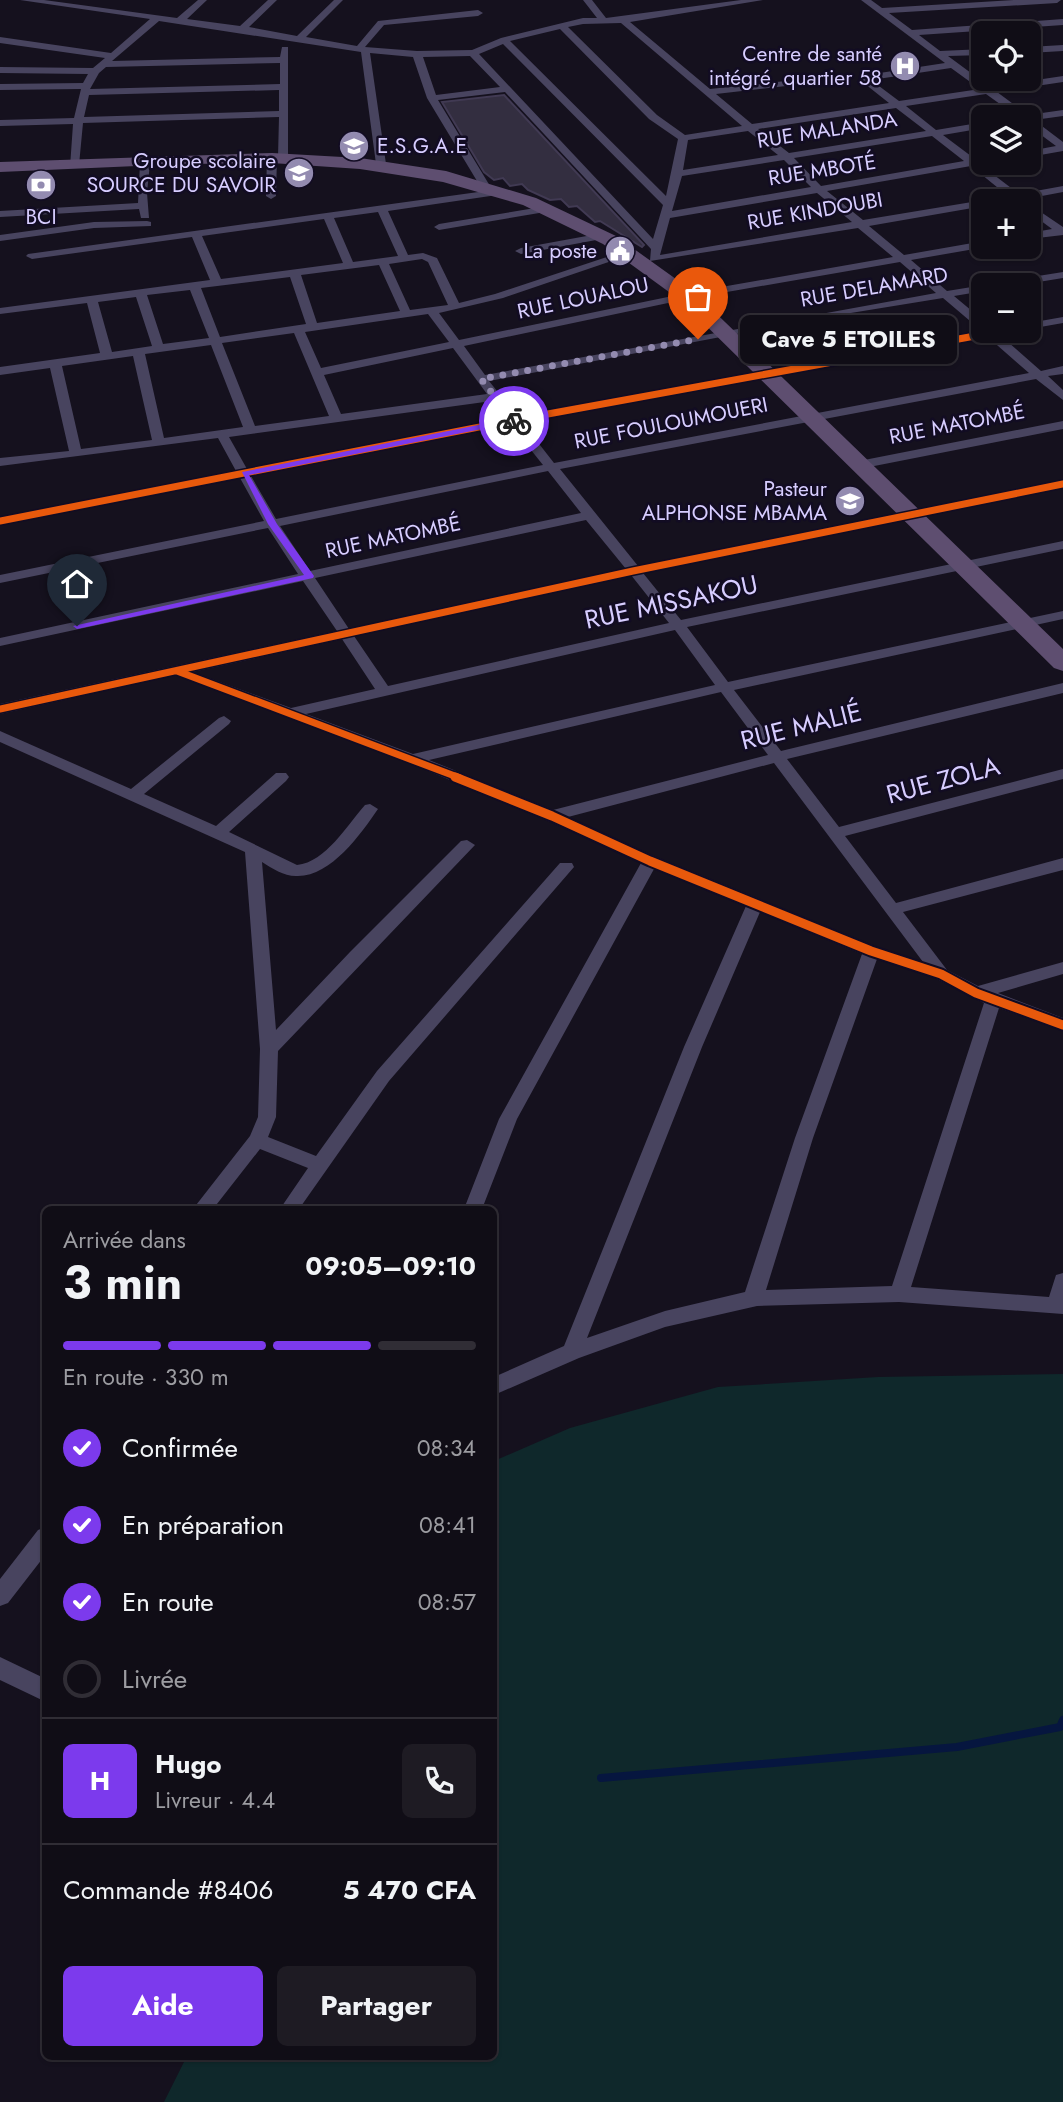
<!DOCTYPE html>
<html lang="fr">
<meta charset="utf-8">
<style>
body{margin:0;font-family:Jost,sans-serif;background:#1e1b23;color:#f1f3f6;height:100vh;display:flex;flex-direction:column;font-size:26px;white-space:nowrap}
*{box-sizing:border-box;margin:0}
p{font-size:23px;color:#9c9ca1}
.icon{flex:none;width:38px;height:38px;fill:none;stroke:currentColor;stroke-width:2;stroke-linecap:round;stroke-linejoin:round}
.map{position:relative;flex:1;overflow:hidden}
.side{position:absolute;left:42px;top:1206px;width:455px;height:854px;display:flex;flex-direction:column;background:#100d16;border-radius:10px;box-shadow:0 2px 5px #0004,0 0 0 2px #302d35}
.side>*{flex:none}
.tools{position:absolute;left:971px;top:21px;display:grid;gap:14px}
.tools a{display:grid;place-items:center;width:70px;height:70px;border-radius:10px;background:#100d16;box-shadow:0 2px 5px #0004,0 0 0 2px #302d35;font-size:35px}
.pin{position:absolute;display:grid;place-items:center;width:60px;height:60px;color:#fff;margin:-72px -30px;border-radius:50% 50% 50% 0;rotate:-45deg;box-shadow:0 0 7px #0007}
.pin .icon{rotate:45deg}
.courier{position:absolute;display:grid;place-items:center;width:70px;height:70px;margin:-35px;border:5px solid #7c3aed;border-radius:50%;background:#fff;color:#222;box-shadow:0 2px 9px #0007}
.bubble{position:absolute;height:49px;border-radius:10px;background:#100d16;box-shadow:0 2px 5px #0004,0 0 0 2px #302d35;font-size:23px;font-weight:700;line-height:49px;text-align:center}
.head em{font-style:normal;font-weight:700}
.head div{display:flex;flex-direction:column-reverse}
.head{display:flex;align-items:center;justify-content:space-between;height:119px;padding:0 21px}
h1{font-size:46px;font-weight:700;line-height:52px}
.bar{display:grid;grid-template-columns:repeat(4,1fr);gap:10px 7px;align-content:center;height:84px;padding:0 21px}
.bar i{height:9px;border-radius:5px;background:#302d35}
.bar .on{background:#7c3aed}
.bar p{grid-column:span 4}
.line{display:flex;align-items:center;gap:18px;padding:0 21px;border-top:2px solid #302d35}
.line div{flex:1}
.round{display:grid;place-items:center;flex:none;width:74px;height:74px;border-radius:10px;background:#1e1b23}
ol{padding:0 21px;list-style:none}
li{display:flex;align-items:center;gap:21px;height:77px}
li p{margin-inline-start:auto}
li .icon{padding:7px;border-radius:50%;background:#7c3aed;color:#fff;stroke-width:4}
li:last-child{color:#9c9ca1}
li i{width:38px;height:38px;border:4px solid #302d35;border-radius:50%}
.primary-button{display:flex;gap:14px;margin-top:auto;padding:14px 21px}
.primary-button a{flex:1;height:80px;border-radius:10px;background:#7c3aed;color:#fff;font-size:28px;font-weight:700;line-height:80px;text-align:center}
.primary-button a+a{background:#1e1b23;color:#f1f3f6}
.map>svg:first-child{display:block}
.green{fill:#0f282b}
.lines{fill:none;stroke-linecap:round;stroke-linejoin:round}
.stream{stroke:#06163f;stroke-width:8}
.building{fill:#332e40;stroke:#413a53;stroke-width:2}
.street{fill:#48445f;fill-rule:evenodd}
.primary{fill:#5e4e70;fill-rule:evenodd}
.cycleway-far2-casing{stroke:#120c23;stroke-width:8}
.cycleway-far1-casing{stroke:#120c23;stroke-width:10}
.cycleway-casing{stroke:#120c23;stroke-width:13}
.cycleway-far2{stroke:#e8590c;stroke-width:5}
.cycleway-far1{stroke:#e8590c;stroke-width:7}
.cycleway{stroke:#e8590c;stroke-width:9}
.route{fill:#7c3aed}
.done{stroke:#938bb0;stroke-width:7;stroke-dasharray:0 12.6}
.labels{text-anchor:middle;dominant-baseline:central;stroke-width:5;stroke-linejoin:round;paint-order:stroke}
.far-poi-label{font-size:21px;fill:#d7cdff;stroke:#120c23;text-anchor:end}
.far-street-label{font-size:21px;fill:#d7cdff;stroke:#120c23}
.street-label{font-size:26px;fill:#d7cdff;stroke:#120c23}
</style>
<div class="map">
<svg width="1063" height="2102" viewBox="0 0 1063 2102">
<rect width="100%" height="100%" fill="#15111e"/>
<path class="green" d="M 1063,1374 L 1063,2102 L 164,2102 L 187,2056 L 494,2056 L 494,1461 L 570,1428 L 718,1387 L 878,1377 Z"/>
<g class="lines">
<path class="stream" d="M 601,1778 L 957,1747 L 1060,1727 L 1063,1720"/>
</g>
<path class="building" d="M 504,95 L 644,245 L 642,247 L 600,221 L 595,222 L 577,206 L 569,207 L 561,199 L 550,200 L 528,190 L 522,184 L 510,186 L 503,178 L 494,180 L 484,172 L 442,102 Z"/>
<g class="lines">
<path class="street" d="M 20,0 L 44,0 L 177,18 L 198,0 L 207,0 L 187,19 L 240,26 L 268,0 L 277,0 L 249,27 L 297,36 L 334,0 L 343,0 L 306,37 L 357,46 L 378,21 L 478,10 L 483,13 L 478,16 L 384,25 L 365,47 L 417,51 L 472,50 L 501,38 L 583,18 L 597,18 L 583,0 L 592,0 L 606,18 L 741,0 L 763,0 L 630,22 L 710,89 L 815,78 L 817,80 L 812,83 L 716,94 L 752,124 L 889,103 L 860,80 L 860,76 L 945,63 L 861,0 L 871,0 L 882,8 L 1014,0 L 1061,0 L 1057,3 L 889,13 L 912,30 L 1063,19 L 1063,25 L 919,35 L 940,51 L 984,49 L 984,55 L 948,56 L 990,87 L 1063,76 L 1063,82 L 997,92 L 1028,115 L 1063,110 L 1063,116 L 1034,120 L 1063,142 L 1063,151 L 1029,157 L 1029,151 L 1056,146 L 1029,126 L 1029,117 L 1018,117 L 986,94 L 906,106 L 936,130 L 984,122 L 984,128 L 943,135 L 975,159 L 984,158 L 984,163 L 988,163 L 981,165 L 1019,194 L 1063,186 L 1063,192 L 1026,199 L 1027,201 L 991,201 L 1008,196 L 971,166 L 827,191 L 863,220 L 984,200 L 988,201 L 984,201 L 984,206 L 869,226 L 904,255 L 984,241 L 984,247 L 986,247 L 911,260 L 947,291 L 984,285 L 987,285 L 984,285 L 984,291 L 954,296 L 984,321 L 984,331 L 1011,331 L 1000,335 L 1041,371 L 1063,366 L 1063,374 L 1048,376 L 1063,390 L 1063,400 L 1036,379 L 560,469 L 638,566 L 1063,480 L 1063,488 L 643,573 L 681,620 L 1063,541 L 1063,549 L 687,627 L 728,682 L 1063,611 L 1063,619 L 734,690 L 781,751 L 1063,683 L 1063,693 L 787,759 L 839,827 L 1063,769 L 1063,779 L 845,836 L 896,903 L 1063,858 L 1063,870 L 903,912 L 947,970 L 978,986 L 1063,962 L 1063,974 L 998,993 L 1063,1018 L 1063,1031 L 999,1008 L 911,1287 L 1049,1297 L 1056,1275 L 1063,1273 L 1063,1314 L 899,1302 L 757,1306 L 665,1327 L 579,1358 L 494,1395 L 494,1377 L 564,1346 L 684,1047 L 746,906 L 654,869 L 517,1119 L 482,1209 L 464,1209 L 499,1119 L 641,863 L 546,820 L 407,762 L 175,675 L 0,714 L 0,704 L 337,631 L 303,581 L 0,646 L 0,638 L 298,574 L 268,528 L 0,583 L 0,575 L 264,521 L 240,478 L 0,525 L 0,517 L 236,471 L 218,438 L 0,466 L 0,458 L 69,451 L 50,368 L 0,375 L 0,367 L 100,353 L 87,303 L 0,314 L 0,308 L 210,280 L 192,237 L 32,259 L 26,256 L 28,254 L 500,189 L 505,192 L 504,194 L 388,211 L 408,255 L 423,253 L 437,258 L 459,303 L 495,294 L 628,250 L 638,252 L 503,298 L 439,313 L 459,340 L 687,293 L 893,257 L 858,228 L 650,261 L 651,249 L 505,92 L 438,100 L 490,186 L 485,189 L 480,186 L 427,98 L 413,57 L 370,53 L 386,164 L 381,167 L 376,164 L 361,52 L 159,21 L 112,61 L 280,57 L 282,47 L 288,47 L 288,157 L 283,160 L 278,157 L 279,117 L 83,123 L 79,165 L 70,167 L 73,124 L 0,126 L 0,120 L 74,118 L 81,89 L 0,90 L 0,84 L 83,83 L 88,74 L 0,73 L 0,67 L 93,68 L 105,58 L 0,43 L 0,37 L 111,53 L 150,19 ZM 621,23 L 742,126 L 685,135 L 657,115 L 568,27 L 583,24 ZM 560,29 L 649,119 L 678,139 L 666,196 L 510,41 ZM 503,44 L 663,205 L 653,239 L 479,54 ZM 470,56 L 500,87 L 436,95 L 423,57 ZM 280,63 L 280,84 L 90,89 L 99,73 L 106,67 ZM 951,68 L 980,89 L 899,101 L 871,80 ZM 279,90 L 279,111 L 84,117 L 89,95 ZM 896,108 L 926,131 L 789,153 L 758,129 ZM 748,131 L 778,155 L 683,170 L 688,140 ZM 932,136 L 964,161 L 821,186 L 794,158 ZM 784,160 L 811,187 L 672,211 L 682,176 ZM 817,193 L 852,222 L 660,255 L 670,218 ZM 378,212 L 398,256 L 353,262 L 334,218 ZM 324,219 L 343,263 L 221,279 L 202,236 ZM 422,259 L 428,262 L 448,305 L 410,310 L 389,264 ZM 900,262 L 936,293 L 485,375 L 464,346 L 687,299 ZM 379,265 L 400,311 L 317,323 L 301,275 ZM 290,277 L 306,324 L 220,337 L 201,288 ZM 190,290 L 209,338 L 163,344 L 147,295 ZM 136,297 L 152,346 L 112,352 L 98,302 ZM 943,298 L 983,332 L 517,416 L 489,381 L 820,318 ZM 428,314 L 449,342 L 321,368 L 305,332 ZM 294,333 L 329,416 L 255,426 L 222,343 ZM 989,338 L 1029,373 L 554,463 L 522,422 ZM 211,345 L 243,427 L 164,438 L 145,354 ZM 453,348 L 487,394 L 341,414 L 324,375 ZM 133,356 L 152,440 L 81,449 L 62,366 ZM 492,401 L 506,418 L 247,469 L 229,437 ZM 511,425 L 543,465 L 276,519 L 251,476 ZM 548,471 L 581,513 L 310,571 L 280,526 ZM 586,520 L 626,569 L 349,629 L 315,578 ZM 631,575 L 669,623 L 388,686 L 354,636 ZM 675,630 L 715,685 L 413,754 L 306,714 ZM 342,639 L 375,689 L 291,708 L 192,672 ZM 721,692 L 768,755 L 553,810 L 429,760 ZM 774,763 L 923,962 L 877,947 L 656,857 L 568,817 ZM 760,912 L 862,954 L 795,1138 L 745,1292 L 665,1311 L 587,1338 L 702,1047 ZM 877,959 L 935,978 L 984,1003 L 892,1286 L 766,1290 L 813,1138 Z
M 1063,45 L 1063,51 L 1029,53 L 1029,47 Z
M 272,154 L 277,157 L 276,196 L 271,199 L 266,196 L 267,157 Z
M 145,160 L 150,163 L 147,193 L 149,218 L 141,218 L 139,209 L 0,217 L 0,211 L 138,203 L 140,163 Z
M 1029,204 L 1063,227 L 1063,235 L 1029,239 L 1029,233 L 1052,229 L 1029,212 Z
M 547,206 L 552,209 L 551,211 L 439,230 L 434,227 L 439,224 Z
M 147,221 L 151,222 L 151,226 L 94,228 L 0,241 L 0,235 L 94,222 Z
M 603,233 L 608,236 L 607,238 L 521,254 L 515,251 L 521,248 Z
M 1063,272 L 1063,278 L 1020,285 L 995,285 L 1001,282 Z
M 1063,317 L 1063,323 L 1029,329 L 1029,323 Z
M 1063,421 L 1063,429 L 859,469 L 853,465 L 859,461 Z
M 224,716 L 231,721 L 229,724 L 144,794 L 216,826 L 276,773 L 286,773 L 289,777 L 286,781 L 229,832 L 297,865 C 326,862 347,825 365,805 L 370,804 L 378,809 C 361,834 331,876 298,876 C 285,877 273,869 262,862 L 276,1030 L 350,952 L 461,841 L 467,840 L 475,845 L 278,1051 L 276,1117 L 268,1137 L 316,1156 L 377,1071 L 560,863 L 572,863 L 574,867 L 389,1081 L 299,1209 L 280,1209 L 308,1168 L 260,1149 L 213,1209 L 193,1209 L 250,1136 L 258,1117 L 260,1049 L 245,852 L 0,742 L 0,731 L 131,789 L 219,718 Z
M 46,1527 L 46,1554 L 8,1603 L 0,1606 L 0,1579 L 38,1530 Z
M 0,1657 L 46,1679 L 46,1702 L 0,1680 Z"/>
<path class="primary" d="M 272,153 L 360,158 L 446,171 L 536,198 L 616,236 L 694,292 L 1063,649 L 1063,671 L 1054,668 L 680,300 L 603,244 L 523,205 L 443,182 L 360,169 L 272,163 L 182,164 L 0,172 L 0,162 Z"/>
<g class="cycleway-far2-casing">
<path id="cycleway-far2" d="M 965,338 L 1005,331"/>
</g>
<g class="cycleway-far1-casing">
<path id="cycleway-far1" d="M 0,521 L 515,420 L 975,336
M 177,671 L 460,778
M 0,709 L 633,571 L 1063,484"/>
</g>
<g class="cycleway-casing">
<path id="cycleway" d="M 455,777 L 552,816 L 650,861 L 871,951 L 941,974 L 976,993 L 1063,1025"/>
</g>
<use href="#cycleway-far2" class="cycleway-far2"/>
<use href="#cycleway-far1" class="cycleway-far1"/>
<use href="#cycleway" class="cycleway"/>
</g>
<path class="route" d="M 514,418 L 517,422 L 249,475 L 277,524 L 314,576 L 313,578 L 77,629 L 73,626 L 304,575 L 268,524 L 242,472 Z"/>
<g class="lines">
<path class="done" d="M 514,421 L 481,379 L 698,339"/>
</g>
<defs>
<g id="hospital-disc" transform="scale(1.575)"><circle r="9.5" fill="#938bb0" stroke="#120c23"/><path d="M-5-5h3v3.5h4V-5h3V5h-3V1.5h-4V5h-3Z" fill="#fff"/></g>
<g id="school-disc" transform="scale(1.575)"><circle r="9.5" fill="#938bb0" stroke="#120c23"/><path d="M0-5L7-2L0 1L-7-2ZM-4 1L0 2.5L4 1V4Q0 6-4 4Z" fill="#fff"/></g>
<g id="bank-disc" transform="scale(1.575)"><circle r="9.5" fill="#938bb0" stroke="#120c23"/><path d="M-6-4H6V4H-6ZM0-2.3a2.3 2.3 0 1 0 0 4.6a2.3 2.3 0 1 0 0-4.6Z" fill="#fff"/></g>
<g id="civic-disc" transform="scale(1.575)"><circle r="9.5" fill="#938bb0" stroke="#120c23"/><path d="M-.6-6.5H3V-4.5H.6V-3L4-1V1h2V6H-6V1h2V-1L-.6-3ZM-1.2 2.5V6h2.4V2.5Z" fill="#fff"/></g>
</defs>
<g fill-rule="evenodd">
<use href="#hospital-disc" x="905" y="66"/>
<use href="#school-disc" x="354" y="146"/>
<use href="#school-disc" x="299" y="173"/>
<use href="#bank-disc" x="41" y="185"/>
<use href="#civic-disc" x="620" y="251"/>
<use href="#school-disc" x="850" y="501"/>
</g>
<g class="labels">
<g class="far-poi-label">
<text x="882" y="54">Centre de santé<tspan x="882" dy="24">intégré, quartier 58</tspan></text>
<text x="377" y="146" text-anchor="start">E.S.G.A.E</text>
<text x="276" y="161">Groupe scolaire<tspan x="276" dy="24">SOURCE DU SAVOIR</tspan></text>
<text x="41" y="217" text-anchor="middle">BCI</text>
<text x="597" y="251">La poste</text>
<text x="827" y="489">Pasteur<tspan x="827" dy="24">ALPHONSE MBAMA</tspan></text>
</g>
<g class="far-street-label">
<text transform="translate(827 130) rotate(-9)">RUE MALANDA</text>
<text transform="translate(822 170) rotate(-9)">RUE MBOTÉ</text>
<text transform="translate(815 211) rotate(-10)">RUE KINDOUBI</text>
<text transform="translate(874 287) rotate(-10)">RUE DELAMARD</text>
<text transform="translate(583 298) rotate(-12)">RUE LOUALOU</text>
<text transform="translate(671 423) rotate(-11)">RUE FOULOUMOUERI</text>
<text transform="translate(957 424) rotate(-11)">RUE MATOMBÉ</text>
<text transform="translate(393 537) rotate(-12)">RUE MATOMBÉ</text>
</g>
<g class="street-label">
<text transform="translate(671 602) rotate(-12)">RUE MISSAKOU</text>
<text transform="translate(801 726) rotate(-14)">RUE MALIÉ</text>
<text transform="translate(943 780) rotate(-15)">RUE ZOLA</text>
</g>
</g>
</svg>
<div class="tools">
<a><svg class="icon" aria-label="locate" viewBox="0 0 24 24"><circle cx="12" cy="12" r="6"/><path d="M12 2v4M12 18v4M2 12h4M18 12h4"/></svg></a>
<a><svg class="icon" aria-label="layers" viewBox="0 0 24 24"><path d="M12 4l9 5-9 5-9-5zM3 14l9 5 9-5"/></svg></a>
<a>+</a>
<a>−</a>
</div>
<div class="pin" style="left:698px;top:339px;background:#ea580c"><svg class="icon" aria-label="bag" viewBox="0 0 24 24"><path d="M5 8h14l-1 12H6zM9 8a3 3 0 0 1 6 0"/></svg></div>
<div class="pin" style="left:77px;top:626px;background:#1f2937"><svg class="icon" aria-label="home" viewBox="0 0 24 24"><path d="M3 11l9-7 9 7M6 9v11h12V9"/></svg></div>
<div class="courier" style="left:514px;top:421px"><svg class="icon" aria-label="bike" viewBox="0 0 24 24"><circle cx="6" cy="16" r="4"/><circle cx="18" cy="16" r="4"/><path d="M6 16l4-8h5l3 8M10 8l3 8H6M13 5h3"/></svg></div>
<div class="bubble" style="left:740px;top:315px;width:217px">Cave 5 ETOILES</div>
<section class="side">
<div class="head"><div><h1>3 min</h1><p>Arrivée dans</p></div><em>09:05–09:10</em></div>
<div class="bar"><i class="on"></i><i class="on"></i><i class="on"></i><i></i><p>En route · 330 m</p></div>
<ol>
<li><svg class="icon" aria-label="check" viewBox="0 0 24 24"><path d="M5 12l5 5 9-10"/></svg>Confirmée<p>08:34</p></li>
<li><svg class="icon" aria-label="check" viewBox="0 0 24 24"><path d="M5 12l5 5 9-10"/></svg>En préparation<p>08:41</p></li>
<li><svg class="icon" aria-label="check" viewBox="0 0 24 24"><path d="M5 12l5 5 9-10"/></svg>En route<p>08:57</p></li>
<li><i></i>Livrée</li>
</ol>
<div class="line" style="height:126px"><b class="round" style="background:#7c3aed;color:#fff">H</b><div><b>Hugo</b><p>Livreur · 4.4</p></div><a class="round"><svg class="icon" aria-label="phone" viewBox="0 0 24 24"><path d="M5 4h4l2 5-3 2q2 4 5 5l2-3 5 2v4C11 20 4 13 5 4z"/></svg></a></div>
<div class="line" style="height:91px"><div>Commande #8406</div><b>5 470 CFA</b></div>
<div class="primary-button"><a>Aide</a><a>Partager</a></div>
</section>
</div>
